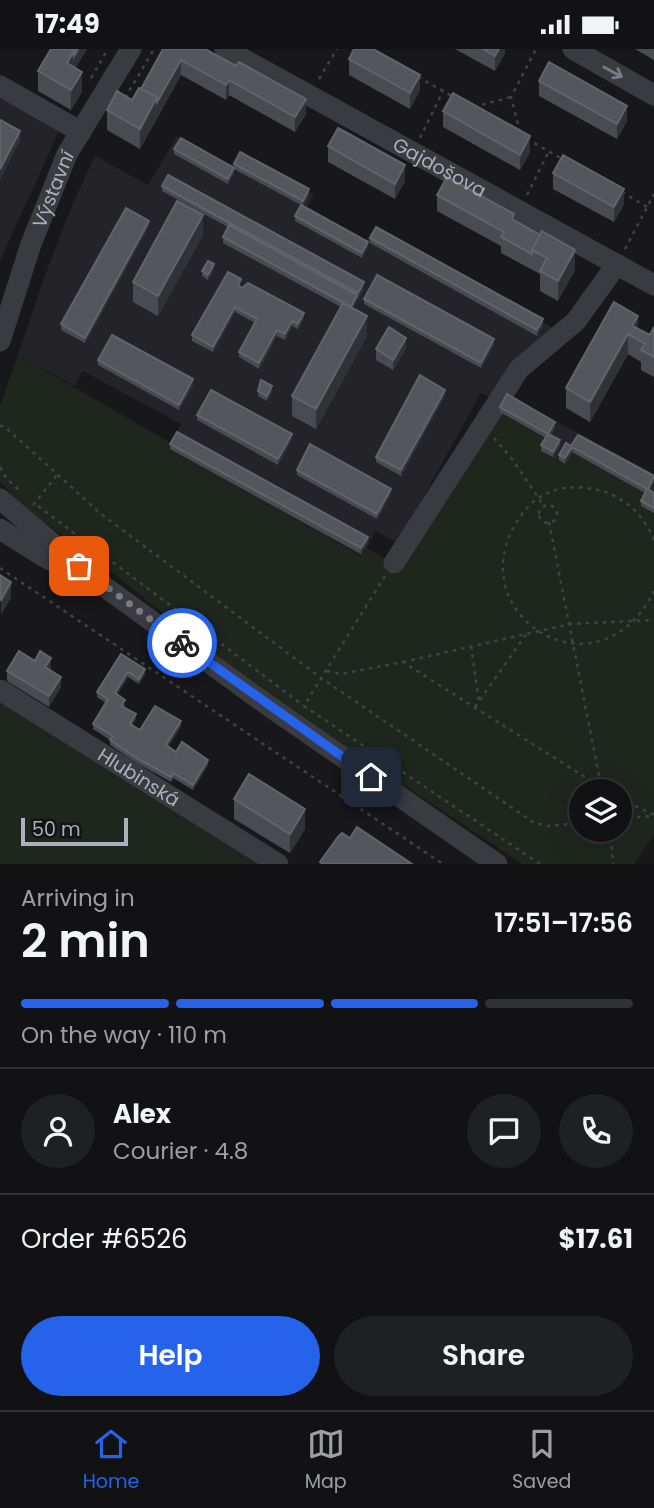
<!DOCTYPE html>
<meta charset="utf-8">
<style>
body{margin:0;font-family:Poppins,sans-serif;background:#1f2022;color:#f1f3f6;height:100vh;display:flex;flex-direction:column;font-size:26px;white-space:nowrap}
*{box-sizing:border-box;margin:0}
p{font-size:23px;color:#9c9ea0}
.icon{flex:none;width:38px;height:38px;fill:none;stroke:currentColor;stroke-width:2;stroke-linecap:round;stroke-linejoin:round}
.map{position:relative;height:815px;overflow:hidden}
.details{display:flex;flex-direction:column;background:#121214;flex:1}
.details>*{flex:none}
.tools{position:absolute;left:569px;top:730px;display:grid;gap:14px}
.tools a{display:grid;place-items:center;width:63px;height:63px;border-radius:50%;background:#121214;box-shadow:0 7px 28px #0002,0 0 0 2px #313234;font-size:35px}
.scale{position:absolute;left:21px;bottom:18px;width:107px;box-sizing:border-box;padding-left:7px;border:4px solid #aab1bb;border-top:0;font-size:19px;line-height:24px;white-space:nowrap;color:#aab1bb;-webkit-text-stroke:5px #131316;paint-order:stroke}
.pin{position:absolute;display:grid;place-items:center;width:60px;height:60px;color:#fff;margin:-30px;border-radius:14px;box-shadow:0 4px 10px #0006}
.courier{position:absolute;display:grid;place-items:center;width:70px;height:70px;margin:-35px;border:5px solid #2563eb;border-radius:50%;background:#fff;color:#222;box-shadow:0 2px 9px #0007}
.overview em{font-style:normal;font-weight:600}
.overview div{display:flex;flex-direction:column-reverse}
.overview{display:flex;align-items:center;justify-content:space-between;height:119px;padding:0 21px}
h1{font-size:46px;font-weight:600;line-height:52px}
.bar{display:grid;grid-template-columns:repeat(4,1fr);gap:10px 7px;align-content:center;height:84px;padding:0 21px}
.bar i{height:9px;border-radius:5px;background:#313234}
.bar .active{background:#2563eb}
.bar p{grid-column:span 4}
.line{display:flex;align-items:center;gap:18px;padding:0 21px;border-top:2px solid #313234}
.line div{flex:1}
.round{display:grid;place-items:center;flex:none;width:74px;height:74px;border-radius:37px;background:#1f2022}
.cta{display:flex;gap:14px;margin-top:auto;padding:14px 21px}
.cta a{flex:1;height:80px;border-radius:42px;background:#2563eb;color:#fff;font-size:28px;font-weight:600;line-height:80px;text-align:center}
.cta a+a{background:#1f2022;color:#f1f3f6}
.status{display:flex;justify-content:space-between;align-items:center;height:49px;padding:0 35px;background:#121214;direction:ltr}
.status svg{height:19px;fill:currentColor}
.menu{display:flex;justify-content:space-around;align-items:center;height:98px;border-top:2px solid #313234;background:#121214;font-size:19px;color:#9c9ea0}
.menu a{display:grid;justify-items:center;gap:4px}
.menu .active{color:#2563eb}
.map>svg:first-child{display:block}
.built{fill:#242428}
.green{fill:#1e261e;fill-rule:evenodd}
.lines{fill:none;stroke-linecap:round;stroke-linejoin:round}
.path{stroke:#3f4247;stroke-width:2.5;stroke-dasharray:3.5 5;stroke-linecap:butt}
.minor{stroke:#393b40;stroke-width:21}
.wall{fill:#494b50}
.shaded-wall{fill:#313236}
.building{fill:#54565c;stroke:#61646a;stroke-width:2}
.oneway{stroke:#777c84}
.done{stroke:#777b83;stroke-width:7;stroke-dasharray:0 12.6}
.route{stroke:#2563eb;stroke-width:9}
.labels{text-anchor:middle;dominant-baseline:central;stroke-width:5;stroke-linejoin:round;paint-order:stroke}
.street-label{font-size:19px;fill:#aab1bb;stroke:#131316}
</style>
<div class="status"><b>17:49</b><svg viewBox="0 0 49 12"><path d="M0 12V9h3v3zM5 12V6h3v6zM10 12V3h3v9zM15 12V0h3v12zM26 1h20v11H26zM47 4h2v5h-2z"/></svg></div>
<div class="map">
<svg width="654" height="815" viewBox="0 0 654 815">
<rect width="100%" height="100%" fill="#18181b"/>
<path class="built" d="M 0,30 L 65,69 L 0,212 Z
M 177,87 L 230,116 L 238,105 L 314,145 L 307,159 L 366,192 L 373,180 L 555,280 L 494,350 L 481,344 L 398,494 L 376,482 L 362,507 L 167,401 L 181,375 L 83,322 L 74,337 L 18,306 L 44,229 L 73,154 L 95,107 L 148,136 Z
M 505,344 L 654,425 L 654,465 L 640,458 L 646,447 L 573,405 L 566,416 L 540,402 L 546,391 L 494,361 Z"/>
<path class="green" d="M 18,306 L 171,394 L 168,401 L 361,507 L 366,499 L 393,514 L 493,360 L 546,390 L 540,402 L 566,416 L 572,404 L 646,446 L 640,457 L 654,465 L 654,786 L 634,815 L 522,815 L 282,655 L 215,607 L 107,519 L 23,458 L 0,433 L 0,357 ZM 581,742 L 620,742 L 620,780 L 581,780 Z
M 0,651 L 265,815 L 0,815 Z"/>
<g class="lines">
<path class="path" d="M 418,28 L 452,47
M 91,29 L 108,0
M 319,30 L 337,0
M 125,49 L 154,0
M 474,58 L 511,48
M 520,83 L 511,48 L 536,0
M 420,89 L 443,42
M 527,90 L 564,111
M 622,143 L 647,158
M 527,146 L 549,102
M 625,200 L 654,145
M 0,377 L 4,377 L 101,465 L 321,629 L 533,773 L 547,777 L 581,774
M 494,389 L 512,410 L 544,457
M 0,418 L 7,430 L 20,442
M 33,456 L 57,426
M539 465a9 9 0 1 1 18 0a9 9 0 1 1-18 0Z
M 38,457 L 304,657
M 549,473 L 602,742
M 654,491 C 642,462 618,442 586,439 C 560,436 538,443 522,465 C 451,562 597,657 654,542
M 0,519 L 443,815
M 385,527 L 304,657 L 540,815
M 471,597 L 479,653
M 403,613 L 570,575 L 654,571
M 327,622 L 341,625 L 403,613 L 607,742
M 475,658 L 527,584
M 620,749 L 654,766
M 620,769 L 654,767
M 610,780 L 613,815"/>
<g class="minor">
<path id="s1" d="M 225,0 L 654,236"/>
<path d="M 573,0 L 654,46"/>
<path d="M 0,37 L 81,83"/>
<path id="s2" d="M 0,292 L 31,195 L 67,105 L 131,0"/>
<path d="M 0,450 L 98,533 L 266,655 L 497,815"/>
<path d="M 0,480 L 41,506 L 71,521"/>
<path d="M 394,514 L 519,320 L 576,272 L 617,215"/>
<path id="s3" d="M 0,641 L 278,815"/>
</g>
</g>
<path class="wall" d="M 87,0 L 75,19 L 82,43 L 71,61 L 38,42 L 38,22 Z
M 163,0 L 306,65 L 295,83 L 229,46 L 226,51 L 181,26 L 140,100 L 107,81 L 107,61 L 132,51 L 141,40 Z
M 455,0 L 505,0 L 505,4 L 495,22 Z
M 635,0 L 654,0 L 654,11 Z
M 349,10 L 420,41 L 410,60 L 349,26 Z
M 539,32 L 627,72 L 617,90 L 539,47 Z
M 443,62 L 530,103 L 520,121 L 443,78 Z
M 328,97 L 405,132 L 395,150 L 328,113 Z
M 174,100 L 234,119 L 234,115 L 309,146 L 303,157 L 368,198 L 362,209 L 295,172 L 295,167 L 301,156 L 234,120 L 234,124 L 228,135 L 174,105 Z
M 553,124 L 624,155 L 614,173 L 553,140 Z
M 162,137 L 364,239 L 358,250 L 357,249 L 357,252 L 353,259 L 367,287 L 316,380 L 292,367 L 292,347 L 341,258 L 223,194 L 223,188 L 228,178 L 162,142 Z
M 437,146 L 514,172 L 575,221 L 558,252 L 540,242 L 540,225 L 501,204 L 501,197 L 437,162 Z
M 149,177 L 85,294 L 61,281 L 61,275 Z
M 203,186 L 158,267 L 133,253 L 133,233 Z
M 370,189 L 543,276 L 537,287 L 370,194 Z
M 214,221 L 208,231 L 202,227 L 202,222 Z
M 241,236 L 240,238 L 304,269 L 298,280 L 292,277 L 285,291 L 277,287 L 259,320 L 239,308 L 239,303 L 255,274 L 235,263 L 213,303 L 192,292 L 192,286 Z
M 364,250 L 494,296 L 481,319 L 364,255 Z
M 614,253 L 638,280 L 650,286 L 654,278 L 654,328 L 641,321 L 641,313 L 628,305 L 590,373 L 566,359 L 566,339 Z
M 406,299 L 393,321 L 376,311 L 376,300 Z
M 98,311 L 193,336 L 179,361 L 98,316 Z
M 258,342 L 272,342 L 267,352 L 258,347 Z
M 445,346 L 401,427 L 376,413 L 376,408 Z
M 500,358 L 555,378 L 551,386 L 560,397 L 553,408 L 541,402 L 541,396 L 546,389 L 500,363 Z
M 197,366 L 292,390 L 278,416 L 197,371 Z
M 566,394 L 654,444 L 654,464 L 641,457 L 641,452 L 645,444 L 572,403 L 565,415 L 559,411 L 559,406 Z
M 170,395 L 368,493 L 361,505 L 170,400 Z
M 297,421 L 391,445 L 377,470 L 297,426 Z
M 121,605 L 145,625 L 139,635 L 128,628 L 117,646 L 125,656 L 124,659 L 136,670 L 132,676 L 140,681 L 181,677 L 168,698 L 176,703 L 208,716 L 193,741 L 173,729 L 171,733 L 135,713 L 110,696 L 110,691 L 93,680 L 93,675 L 106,654 L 97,648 L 97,643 Z
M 35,612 L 51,620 L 50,621 L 61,638 L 49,658 L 7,632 L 7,622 Z
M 234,750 L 305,780 L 290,804 L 234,770 Z"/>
<path class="shaded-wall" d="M 78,0 L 87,0 L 74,22 L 67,14 L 74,2 Z
M 499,0 L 505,0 L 505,4 L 495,22 L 495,7 Z
M 181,11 L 181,26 L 140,100 L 140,80 L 157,48 Z
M 82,23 L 82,43 L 71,61 L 71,41 Z
M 420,26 L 420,41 L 410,60 L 410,44 Z
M 229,31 L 229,46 L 226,51 L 226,36 Z
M 306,50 L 306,65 L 295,83 L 295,68 Z
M 627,57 L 627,72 L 617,90 L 617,75 Z
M 20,82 L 20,92 L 0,131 L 0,120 Z
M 530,87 L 530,103 L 520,121 L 520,106 Z
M 405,116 L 405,132 L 395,150 L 395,135 Z
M 234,119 L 234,124 L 228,135 L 228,130 Z
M 309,140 L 309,146 L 303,157 L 303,152 Z
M 624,140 L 624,155 L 614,173 L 614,158 Z
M 203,166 L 203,186 L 158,267 L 158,247 Z
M 149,172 L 149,177 L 85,294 L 85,289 Z
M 368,193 L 368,198 L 362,209 L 362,204 Z
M 575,201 L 575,221 L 558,252 L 558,232 Z
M 214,215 L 214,221 L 208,231 L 208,226 Z
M 364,233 L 364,239 L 358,250 L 358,244 Z
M 357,246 L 357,252 L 350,264 L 350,258 Z
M 235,258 L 235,263 L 213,303 L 213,298 Z
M 304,264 L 304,269 L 298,280 L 298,275 Z
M 367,267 L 367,287 L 316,380 L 316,360 Z
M 638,267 L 638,287 L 632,277 Z
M 543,270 L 543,276 L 537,287 L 537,281 Z
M 292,272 L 292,277 L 285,291 L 285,285 Z
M 277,281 L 277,287 L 259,320 L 259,314 Z
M 628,285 L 628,305 L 590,373 L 590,353 Z
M 406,289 L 406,299 L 393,321 L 393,311 Z
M 494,290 L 494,296 L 481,319 L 481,314 Z
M 193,330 L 193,336 L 179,361 L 179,356 Z
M 272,337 L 272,342 L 267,352 L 267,347 Z
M 445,341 L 445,346 L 401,427 L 401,421 Z
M 555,373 L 555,378 L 548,390 L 548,385 Z
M 292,385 L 292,390 L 278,416 L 278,410 Z
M 560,391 L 560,397 L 553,408 L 553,403 Z
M 572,398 L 572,403 L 565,415 L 565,409 Z
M 654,429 L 654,434 L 648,445 L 648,440 Z
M 391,440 L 391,445 L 377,470 L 377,465 Z
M 368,488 L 368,493 L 361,505 L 361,499 Z
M 11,533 L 11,549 L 1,566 L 1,551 Z
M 51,609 L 51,620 L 45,629 L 45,618 Z
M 145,620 L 145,625 L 139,635 L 139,630 Z
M 128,623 L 128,628 L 115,650 L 115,644 Z
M 61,628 L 61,638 L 49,658 L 49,647 Z
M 136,665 L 136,670 L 130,680 L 130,675 Z
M 181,672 L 181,677 L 166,702 L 166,696 Z
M 208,711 L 208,716 L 193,741 L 193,736 Z
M 305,760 L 305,780 L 290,804 L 290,785 Z"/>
<path class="building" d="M 51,0 L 70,0 L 74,2 L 67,14 L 82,23 L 71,41 L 38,22 Z
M 70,0 L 78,0 L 74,7 L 74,2 Z
M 163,0 L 205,0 L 236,17 L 239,13 L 306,50 L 295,68 L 229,31 L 226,36 L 181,11 L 157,53 L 157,48 L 141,40 Z
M 354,0 L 373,0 L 420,26 L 410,44 L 349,10 Z
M 483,0 L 499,0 L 495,7 Z
M 549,13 L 627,57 L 617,75 L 539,32 Z
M 139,39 L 157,48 L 140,80 L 107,61 L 117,42 L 132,51 Z
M 453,44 L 530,87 L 520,106 L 443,62 Z
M 0,71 L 20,82 L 0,120 Z
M 338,79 L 405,116 L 395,135 L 328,97 Z
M 181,89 L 234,119 L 228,130 L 174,100 Z
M 240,103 L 309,140 L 303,152 L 234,115 Z
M 563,106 L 624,140 L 614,158 L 553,124 Z
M 168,126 L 364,233 L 358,244 L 162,137 Z
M 447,128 L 514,165 L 512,170 L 540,186 L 532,201 L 532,205 L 501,188 L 504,183 L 437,146 Z
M 177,152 L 203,166 L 158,247 L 133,233 Z
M 301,156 L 368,193 L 362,204 L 295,167 Z
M 126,159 L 149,172 L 85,289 L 61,275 Z
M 229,176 L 357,246 L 351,258 L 223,188 Z
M 376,178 L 543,270 L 537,281 L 370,189 Z
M 542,182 L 575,201 L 558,232 L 540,222 L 547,209 L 532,201 Z
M 208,212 L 214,215 L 208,226 L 202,222 Z
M 228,223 L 241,230 L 238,237 L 242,239 L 248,234 L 304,264 L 298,275 L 292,272 L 285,285 L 277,281 L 259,314 L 239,303 L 257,270 L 235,258 L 213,298 L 192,286 Z
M 377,226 L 494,290 L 481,314 L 364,250 Z
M 614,253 L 638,267 L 632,277 L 650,286 L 654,278 L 654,308 L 641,301 L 645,295 L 628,285 L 590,353 L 566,339 Z
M 343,254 L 367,267 L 316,360 L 292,347 Z
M 389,278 L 406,289 L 393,311 L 376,300 Z
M 112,286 L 193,330 L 179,356 L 98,311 Z
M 420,326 L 445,341 L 401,421 L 376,408 Z
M 261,331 L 272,337 L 267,347 L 258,342 Z
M 211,341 L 292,385 L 278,410 L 197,366 Z
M 507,345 L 555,373 L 548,385 L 500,358 Z
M 177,383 L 368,488 L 361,499 L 170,395 Z
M 548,385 L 560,391 L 553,403 L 541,396 Z
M 578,386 L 654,427 L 648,440 L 654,444 L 654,459 L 641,452 L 647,440 L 572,398 L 565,409 L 559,406 L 566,394 L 571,397 Z
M 310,395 L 391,440 L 377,465 L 297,421 Z
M 0,526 L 11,533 L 1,551 L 0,550 Z
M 19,602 L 35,612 L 40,602 L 51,609 L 45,618 L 61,628 L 49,647 L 7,622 Z
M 121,605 L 145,620 L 139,630 L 128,623 L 115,644 L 125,651 L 121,657 L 136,665 L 130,675 L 140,681 L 155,657 L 181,672 L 166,696 L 176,703 L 182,693 L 208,711 L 193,736 L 173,724 L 171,728 L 135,708 L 110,691 L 113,687 L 93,675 L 108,650 L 97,643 Z
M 249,725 L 305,760 L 290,785 L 234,750 Z
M 357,778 L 412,815 L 323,815 L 320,813 L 338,788 L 342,784 L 350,789 Z"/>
<defs><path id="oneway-shaft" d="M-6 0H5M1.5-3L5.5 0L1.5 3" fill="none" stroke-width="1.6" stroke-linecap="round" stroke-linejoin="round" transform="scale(1.75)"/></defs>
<use class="oneway" href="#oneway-shaft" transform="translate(613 23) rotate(29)"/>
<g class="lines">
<path class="done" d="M 79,517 L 182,594"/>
<path class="route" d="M 182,594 L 371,728"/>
</g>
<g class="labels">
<g class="street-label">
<text stroke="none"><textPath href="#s1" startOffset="245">Gajdošova</textPath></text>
<text stroke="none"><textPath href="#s2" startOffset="161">Výstavní</textPath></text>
<text stroke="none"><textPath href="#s3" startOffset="164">Hlubinská</textPath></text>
</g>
</g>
</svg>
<div class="tools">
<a><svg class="icon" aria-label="layers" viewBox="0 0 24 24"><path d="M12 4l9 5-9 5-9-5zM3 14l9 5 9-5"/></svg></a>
</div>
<div class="scale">50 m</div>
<div class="pin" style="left:79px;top:517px;background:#ea580c"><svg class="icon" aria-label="bag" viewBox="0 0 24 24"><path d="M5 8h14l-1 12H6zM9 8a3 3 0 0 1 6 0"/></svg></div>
<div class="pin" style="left:371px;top:728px;background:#1f2937"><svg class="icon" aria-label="home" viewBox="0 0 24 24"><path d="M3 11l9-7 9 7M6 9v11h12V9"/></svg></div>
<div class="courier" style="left:182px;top:594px"><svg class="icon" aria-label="bike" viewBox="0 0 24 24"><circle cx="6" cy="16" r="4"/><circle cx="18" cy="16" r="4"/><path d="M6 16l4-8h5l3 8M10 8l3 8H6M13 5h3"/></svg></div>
</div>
<section class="details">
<div class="overview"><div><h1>2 min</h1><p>Arriving in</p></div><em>17:51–17:56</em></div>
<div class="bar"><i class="active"></i><i class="active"></i><i class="active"></i><i></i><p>On the way · 110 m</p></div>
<div class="line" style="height:126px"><a class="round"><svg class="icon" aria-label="person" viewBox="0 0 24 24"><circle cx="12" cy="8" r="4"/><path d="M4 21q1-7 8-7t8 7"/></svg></a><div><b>Alex</b><p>Courier · 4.8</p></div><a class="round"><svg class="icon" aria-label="chat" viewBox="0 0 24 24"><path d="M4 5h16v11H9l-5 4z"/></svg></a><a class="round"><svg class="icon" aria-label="phone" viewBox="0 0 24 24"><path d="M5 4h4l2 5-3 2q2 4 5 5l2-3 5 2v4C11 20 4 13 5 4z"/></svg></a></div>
<div class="line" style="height:91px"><div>Order #6526</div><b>$17.61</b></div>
<div class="cta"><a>Help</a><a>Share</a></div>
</section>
<nav class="menu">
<a class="active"><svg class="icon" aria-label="home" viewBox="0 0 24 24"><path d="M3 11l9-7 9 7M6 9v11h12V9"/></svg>Home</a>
<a><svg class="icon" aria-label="map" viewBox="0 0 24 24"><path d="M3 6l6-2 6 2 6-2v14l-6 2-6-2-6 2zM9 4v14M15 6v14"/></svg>Map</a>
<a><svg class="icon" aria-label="saved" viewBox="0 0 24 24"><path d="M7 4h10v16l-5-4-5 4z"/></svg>Saved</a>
</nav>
